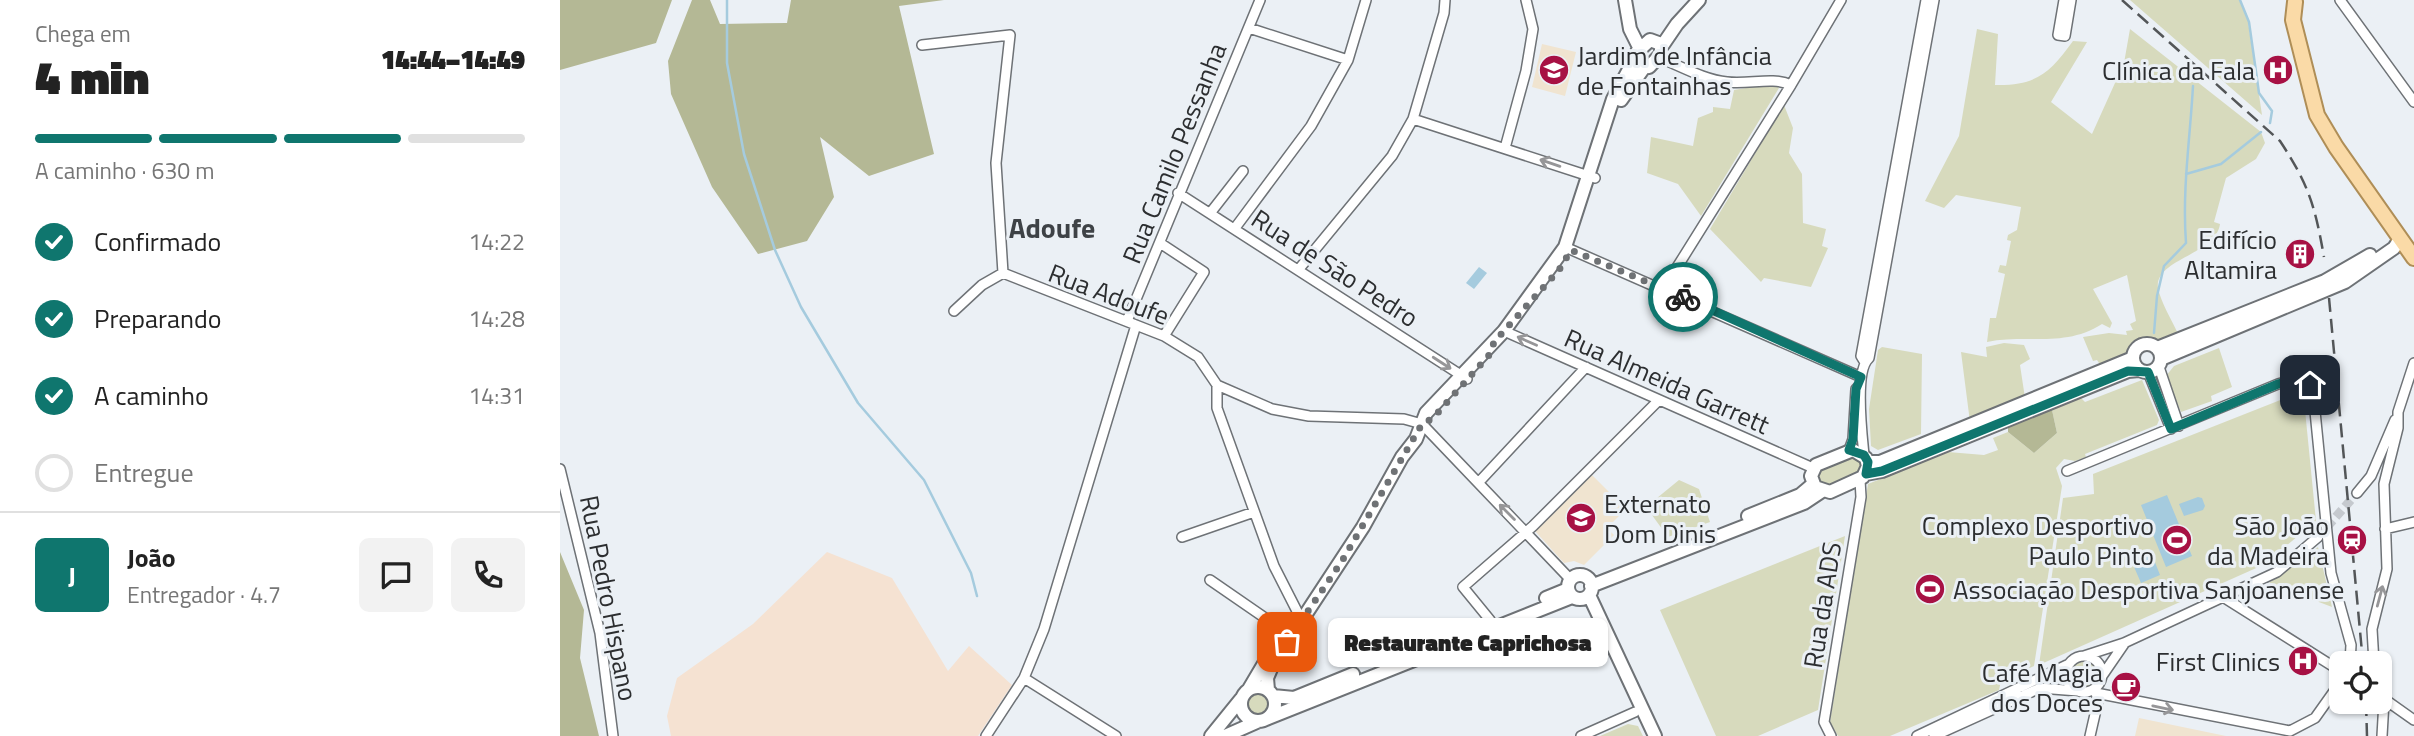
<!DOCTYPE html>
<html lang="pt">
<meta charset="utf-8">
<style>
body{margin:0;font-family:"Titillium Web",sans-serif;background:#f2f2f2;color:#222;height:100vh;display:flex;flex-direction:column;font-size:26px;white-space:nowrap}
*{box-sizing:border-box;margin:0}
p{font-size:23px;color:#767676}
.icon{flex:none;width:38px;height:38px;fill:none;stroke:currentColor;stroke-width:2;stroke-linecap:round;stroke-linejoin:round}
.map{position:relative;flex:1;overflow:hidden}
.sheet{display:flex;flex-direction:column;background:#fff;width:560px}
.sheet>*{flex:none}
.fabs{position:absolute;left:1769px;top:651px;display:grid;gap:14px}
.fabs a{display:grid;place-items:center;width:63px;height:63px;border-radius:10px;background:#fff;box-shadow:0 2px 5px #0004;font-size:35px}
.pin{position:absolute;display:grid;place-items:center;width:60px;height:60px;color:#fff;margin:-30px;border-radius:14px;box-shadow:0 4px 10px #0006}
.courier{position:absolute;display:grid;place-items:center;width:70px;height:70px;margin:-35px;border:5px solid #0f766e;border-radius:50%;background:#fff;color:#222;box-shadow:0 2px 9px #0007}
.bubble{position:absolute;height:49px;border-radius:10px;background:#fff;box-shadow:0 2px 5px #0004;font-size:23px;font-weight:800;line-height:49px;text-align:center}
.overview em{font-style:normal;font-weight:800}
.overview div{display:flex;flex-direction:column-reverse}
.overview{display:flex;align-items:center;justify-content:space-between;height:119px;padding:0 35px}
h1{font-size:46px;font-weight:800;line-height:52px}
.bar{display:grid;grid-template-columns:repeat(4,1fr);gap:10px 7px;align-content:center;height:84px;padding:0 35px}
.bar i{height:9px;border-radius:5px;background:#e0e0e0}
.bar .current{background:#0f766e}
.bar p{grid-column:span 4}
.line{display:flex;align-items:center;gap:18px;padding:0 35px;border-top:2px solid #e0e0e0}
.line div{flex:1}
.round{display:grid;place-items:center;flex:none;width:74px;height:74px;border-radius:10px;background:#f2f2f2}
ol{padding:0 35px;list-style:none}
li{display:flex;align-items:center;gap:21px;height:77px}
li p{margin-inline-start:auto}
li .icon{padding:7px;border-radius:50%;background:#0f766e;color:#fff;stroke-width:4}
li:last-child{color:#767676}
li i{width:38px;height:38px;border:4px solid #e0e0e0;border-radius:50%}
main{display:flex;flex:1;min-height:0}
.map>svg:first-child{display:block}
.industrial{fill:#f5e2d2}
.education{fill:#f0e4d0}
.green{fill:#d7dabd}
.forest{fill:#b4b895}
.water{fill:#a5cbde}
.lines{fill:none;stroke-linecap:round;stroke-linejoin:round}
.stream{stroke:#a5cbde;stroke-width:2.5}
.street-tunnel{stroke:#c5c9ce;stroke-width:9;stroke-dasharray:9 4.5;stroke-linecap:butt}
.street-casing{stroke:#6e7276;stroke-width:12}
.secondary-casing{stroke:#6e7276;stroke-width:16}
.primary-casing{stroke:#af8e57;stroke-width:18}
.street{stroke:#fff;stroke-width:9}
.secondary{stroke:#fff;stroke-width:12}
.primary{stroke:#fadaa7;stroke-width:14}
.rail{stroke:#535658;stroke-width:2.5;stroke-dasharray:14 7;stroke-linecap:butt}
.oneway{stroke:#969698}
.done{stroke:#6f7275;stroke-width:7;stroke-dasharray:0 12.6}
.route{stroke:#0f766e;stroke-width:9}
.labels{text-anchor:middle;dominant-baseline:central;stroke-width:6;stroke-linejoin:round;paint-order:stroke}
.poi-label{font-size:26px;fill:#2c2e30;stroke:#ebf0f5;text-anchor:end}
.street-label{font-size:26px;fill:#2c2e30;stroke:#ebf0f5}
.neighbourhood-label{font-size:28px;font-weight:bold;fill:#3e4246;stroke:#ebf0f5}
</style>
<main>
<section class="sheet">
<div class="overview"><div><h1>4 min</h1><p>Chega em</p></div><em>14:44–14:49</em></div>
<div class="bar"><i class="current"></i><i class="current"></i><i class="current"></i><i></i><p>A caminho · 630 m</p></div>
<ol>
<li><svg class="icon" aria-label="check" viewBox="0 0 24 24"><path d="M5 12l5 5 9-10"/></svg>Confirmado<p>14:22</p></li>
<li><svg class="icon" aria-label="check" viewBox="0 0 24 24"><path d="M5 12l5 5 9-10"/></svg>Preparando<p>14:28</p></li>
<li><svg class="icon" aria-label="check" viewBox="0 0 24 24"><path d="M5 12l5 5 9-10"/></svg>A caminho<p>14:31</p></li>
<li><i></i>Entregue</li>
</ol>
<div class="line" style="height:126px"><b class="round" style="background:#0f766e;color:#fff">J</b><div><b>João</b><p>Entregador · 4.7</p></div><a class="round"><svg class="icon" aria-label="chat" viewBox="0 0 24 24"><path d="M4 5h16v11H9l-5 4z"/></svg></a><a class="round"><svg class="icon" aria-label="phone" viewBox="0 0 24 24"><path d="M5 4h4l2 5-3 2q2 4 5 5l2-3 5 2v4C11 20 4 13 5 4z"/></svg></a></div>
</section>
<div class="map">
<svg width="1854" height="736" viewBox="0 0 1854 736">
<rect width="100%" height="100%" fill="#ebf0f5"/>
<path class="industrial" d="M 267,552 L 332,578 L 388,671 L 409,646 L 452,685 L 418,736 L 111,736 L 107,716 L 117,678 L 193,624 Z"/>
<path class="education" d="M 982,44 L 1016,52 L 1005,96 L 972,87 Z
M 1032,475 L 1066,509 L 1047,528 L 1054,535 L 1024,565 L 1014,561 L 1004,563 L 975,531 Z
M 1579,718 L 1666,736 L 1575,736 Z"/>
<path class="green" d="M 1570,0 L 1680,0 L 1687,15 L 1702,115 Z
M 1417,29 L 1438,34 L 1435,85 C 1476,86 1490,73 1513,41 L 1527,42 L 1491,102 L 1532,134 L 1564,63 L 1570,29 L 1701,132 L 1705,143 L 1696,159 L 1666,178 L 1654,222 L 1660,224 C 1656,255 1594,259 1598,288 C 1601,303 1612,320 1618,334 L 1599,341 L 1586,339 L 1575,342 L 1563,357 L 1541,366 L 1537,360 L 1533,361 L 1523,337 L 1549,333 L 1567,335 L 1566,331 L 1573,330 L 1570,324 L 1576,321 L 1567,275 L 1533,289 L 1552,323 L 1550,328 L 1542,324 C 1505,348 1466,334 1427,342 L 1430,318 L 1436,318 L 1445,274 L 1438,272 L 1440,265 L 1446,266 L 1451,241 L 1447,240 L 1448,235 L 1457,230 L 1461,207 L 1396,195 L 1384,208 L 1365,201 L 1399,136 Z
M 1216,83 L 1219,88 L 1141,216 L 1118,184 L 1087,173 L 1091,137 L 1133,146 L 1138,118 L 1153,112 L 1153,107 L 1170,109 L 1174,90 Z
M 1224,105 L 1233,128 L 1229,153 L 1242,174 L 1243,223 L 1266,229 L 1262,246 L 1268,248 L 1251,287 L 1204,278 L 1201,282 L 1150,229 Z
M 1444,343 L 1464,345 L 1470,359 L 1460,365 L 1465,398 L 1410,422 L 1401,352 L 1427,357 L 1426,347 Z
M 1322,347 L 1362,354 L 1361,434 L 1318,450 L 1311,446 L 1309,409 L 1318,350 Z
M 1659,348 L 1672,387 L 1651,396 L 1652,401 L 1621,412 L 1606,376 L 1614,366 Z
M 1582,380 L 1599,420 L 1597,425 L 1525,454 L 1526,457 L 1515,461 L 1504,459 L 1496,468 L 1502,486 L 1474,666 L 1441,681 L 1439,690 L 1330,736 L 1278,736 L 1270,722 L 1308,484 L 1388,452 L 1424,455 L 1438,450 L 1433,438 L 1448,432 L 1474,453 L 1497,433 L 1492,410 L 1521,398 L 1525,402 Z
M 1733,395 L 1741,396 L 1744,400 L 1756,521 L 1703,565 L 1479,665 L 1503,498 L 1534,494 L 1533,474 Z
M 1290,456 L 1298,457 L 1303,466 L 1300,473 L 1269,486 L 1261,485 L 1256,476 L 1262,467 Z
M 1119,480 L 1139,489 L 1150,522 L 1108,537 L 1086,507 Z
M 1285,536 L 1258,710 L 1198,736 L 1156,736 L 1100,610 Z
M 1758,547 L 1772,607 L 1709,583 Z
M1511 674a13 13 0 1 1 26 0a13 13 0 1 1-26 0Z
M686 703a12 12 0 1 1 24 0a12 12 0 1 1-24 0Z
M 1068,724 L 1078,726 L 1083,736 L 1040,736 Z"/>
<path class="forest" d="M 0,0 L 112,0 L 96,43 L 0,70 Z
M 132,0 L 150,0 L 160,24 L 227,23 L 231,0 L 384,0 L 339,6 L 374,154 L 309,176 L 260,137 L 274,197 L 247,241 L 198,254 L 152,187 L 111,94 L 108,61 Z
M 1492,410 L 1497,433 L 1474,453 L 1448,432 L 1448,426 Z
M 0,552 L 24,610 L 20,658 L 39,736 L 0,736 Z"/>
<path class="water" d="M 919,267 L 927,273 L 914,289 L 906,283 Z
M 1607,495 L 1632,556 L 1606,567 L 1581,505 Z
M 1638,497 L 1642,498 L 1645,506 L 1643,510 L 1624,516 L 1619,504 Z
M 1591,552 L 1600,575 L 1581,583 L 1571,560 Z"/>
<g class="lines">
<path class="stream" d="M 167,0 L 167,63 L 184,154 L 215,250 L 241,307 L 298,403 L 364,480 L 411,573 L 417,596
M 1680,0 L 1689,22 L 1699,93 L 1712,111 L 1710,123
M 1626,174 L 1661,164 L 1701,132
M 1594,333 L 1597,296 L 1604,266 L 1626,243 C 1622,190 1630,140 1633,86"/>
<path class="street-tunnel" d="M 1758,537 L 1797,493"/>
<g class="street-casing">
<path id="street" d="M 1504,0 L 1498,35 L 1505,36 L 1511,0
M 1780,0 L 1854,102
M 689,28 L 788,60
M 362,45 L 450,35 L 436,163 L 443,273 L 604,336 L 638,357 L 657,385 L 712,409 L 749,416 L 844,419 L 862,424 L 1011,580
M 1105,60 C 1124,68 1146,80 1167,82 C 1189,85 1212,76 1231,85 L 1281,0
M 853,119 L 1035,178
M 945,148 L 966,71 L 973,29 L 966,0
M 618,193 L 907,379
M 651,212 L 683,171
M 675,228 L 751,126 L 788,60 L 806,0
M 600,243 L 644,272 L 604,336
M 1005,247 L 1301,377
M 739,269 L 832,156 L 853,119 L 884,13 L 885,0
M 1104,288 L 1231,85
M 394,311 L 422,285 L 443,273
M 567,321 L 700,0
M 944,331 L 1253,468
M 1304,361 L 1301,356 L 1366,0
M 1599,367 L 1619,426
M 1588,372 L 1611,429
M 657,385 L 657,408 L 714,566 L 741,619
M 1289,450 L 1293,439 L 1296,389 L 1300,385
M 1304,455 C 1302,434 1294,371 1309,358 L 1374,0
M 0,469 L 40,633 L 53,736
M 1507,471 L 1718,384 C 1732,380 1745,376 1753,391 L 1771,573 L 1791,645 L 1790,663
M 919,482 L 1026,367
M 1797,493 L 1811,476 L 1835,420
M 1825,529 L 1854,522
M 622,537 L 694,512
M 650,580 L 724,631
M 1663,597 L 1717,572 L 1758,537
M 930,620 L 903,587 L 973,526 L 1099,400
M 1524,656 L 1564,643 L 1663,597 L 1782,672
M1506 674a18 18 0 1 1 36 0a18 18 0 1 1-36 0Z
M 1814,663 L 1812,629 L 1827,569 L 1824,484 L 1838,428 L 1838,412 L 1854,363
M 1542,676 L 1564,644
M 464,678 L 556,736
M 1536,693 L 1730,731 L 1755,718 L 1782,680
M 1820,696 L 1854,720
M 426,736 L 464,678 L 484,629 L 576,325
M 1021,736 L 1075,712
M 1271,736 L 1264,722 L 1301,497 L 1300,480
M 1357,736 L 1509,664
M 1374,736 L 1480,688 L 1518,691
M 1530,736 L 1538,701 L 1535,689
M 1822,736 L 1824,701"/>
</g>
<g class="secondary-casing">
<path id="secondary" d="M 1065,0 L 1070,29 L 1080,49
M 1090,40 L 1101,44 L 1101,54 L 1089,67 L 1078,68 L 1074,63 L 1077,52 Z
M 1102,46 L 1117,24 L 1139,0
M 1061,100 L 1083,69
M1573 358a14 14 0 1 1 28 0a14 14 0 1 1-28 0Z
M 1597,348 L 1765,281 L 1810,255
M 1601,359 L 1785,282 L 1834,248 L 1840,239
M 1293,450 L 1306,458 L 1308,466 L 1303,477 L 1270,492 L 1255,487 L 1251,476 L 1256,465 Z
M 1308,462 L 1320,462 L 1573,358
M 1306,474 L 1322,471 L 1568,371 L 1579,370
M 1188,516 L 1240,495 L 1253,484
M1008 587a12 12 0 1 1 24 0a12 12 0 1 1-24 0Z
M 1031,586 L 1244,503 L 1262,491
M 1029,595 L 1095,736
M 986,598 L 1008,589
M681 704a17 17 0 1 1 34 0a17 17 0 1 1-34 0Z
M 689,689 L 721,635
M 708,690 L 707,678 L 713,664 L 803,527 L 842,457 L 856,439 L 866,413 L 944,331 L 1005,247 L 1053,99 L 1074,60
M 713,696 L 734,698 L 793,674
M 706,719 L 1012,597
M 651,736 L 681,699
M 665,736 L 699,721"/>
</g>
<g class="primary-casing">
<path id="primary" d="M 1735,2 L 1733,20 L 1757,115 L 1776,147 L 1854,258"/>
</g>
<use href="#street" class="street"/>
<use href="#secondary" class="secondary"/>
<use href="#primary" class="primary"/>
<path class="rail" d="M 1562,0 L 1720,141 C 1749,185 1755,206 1764,257
M 1769,298 L 1803,663
M 1806,702 L 1807,736"/>
</g>
<defs><path id="oneway-shaft" d="M-6 0H5M1.5-3L5.5 0L1.5 3" fill="none" stroke-width="1.6" stroke-linecap="round" stroke-linejoin="round" transform="scale(1.75)"/></defs>
<g class="oneway">
<use href="#oneway-shaft" transform="translate(990 163) rotate(-161)"/>
<use href="#oneway-shaft" transform="translate(967 341) rotate(-156)"/>
<use href="#oneway-shaft" transform="translate(882 363) rotate(33)"/>
<use href="#oneway-shaft" transform="translate(947 512) rotate(-135)"/>
<use href="#oneway-shaft" transform="translate(1820 596) rotate(-75)"/>
<use href="#oneway-shaft" transform="translate(1603 708) rotate(12)"/>
</g>
<g class="lines">
<path class="done" d="M 727,642 L 782,561 L 862,424 L 873,418 L 930,354 L 934,342 L 999,270 L 1011,250 L 1123,297"/>
<path class="route" d="M 1123,297 L 1301,377 L 1296,389 L 1293,439 L 1289,450 L 1304,455 L 1308,462 L 1306,474 L 1322,471 L 1568,371 L 1588,372 L 1611,429 L 1718,384 L 1737,380 L 1750,385"/>
</g>
<defs>
<g id="school-disc" transform="scale(1.575)"><circle r="9.5" fill="#a71144" stroke="#ebf0f5"/><path d="M0-5L7-2L0 1L-7-2ZM-4 1L0 2.5L4 1V4Q0 6-4 4Z" fill="#fff"/></g>
<g id="hospital-disc" transform="scale(1.575)"><circle r="9.5" fill="#a71144" stroke="#ebf0f5"/><path d="M-5-5h3v3.5h4V-5h3V5h-3V1.5h-4V5h-3Z" fill="#fff"/></g>
<g id="building-disc" transform="scale(1.575)"><circle r="9.5" fill="#a71144" stroke="#ebf0f5"/><path d="M-4-6H4V6H1V3H-1V6H-4ZM-2.5-4.3h1.7v1.8h-1.7ZM.8-4.3h1.7v1.8H.8ZM-2.5-1h1.7V.8h-1.7ZM.8-1h1.7V.8H.8Z" fill="#fff"/></g>
<g id="stadium-disc" transform="scale(1.575)"><circle r="9.5" fill="#a71144" stroke="#ebf0f5"/><path d="M0-5a6.5 5 0 1 0 0 10a6.5 5 0 1 0 0-10ZM-3.5-1.8h7v3.6h-7Z" fill="#fff"/></g>
<g id="station-disc" transform="scale(1.575)"><circle r="9.5" fill="#a71144" stroke="#ebf0f5"/><path d="M-3-6H3Q5-6 5-4V2Q5 4 3 4L4.5 6H3L1.5 4h-3L-3 6H-4.5L-3 4Q-5 4-5 2V-4Q-5-6-3-6ZM-3.5-4v3h7v-3ZM-3.5 1v1.5H-2V1ZM2 1v1.5H3.5V1Z" fill="#fff"/></g>
<g id="cafe-disc" transform="scale(1.575)"><circle r="9.5" fill="#a71144" stroke="#ebf0f5"/><path d="M-5.5-4.5H6V0H3Q3 3.5 0 3.5H-2.5Q-5.5 3.5-5.5 0ZM3-3.2v2h1.7v-2ZM-6 4.5H4V6H-6Z" fill="#fff"/></g>
</defs>
<g fill-rule="evenodd">
<use href="#school-disc" x="994" y="70"/>
<use href="#hospital-disc" x="1718" y="70"/>
<use href="#building-disc" x="1740" y="254"/>
<use href="#school-disc" x="1021" y="518"/>
<use href="#stadium-disc" x="1617" y="540"/>
<use href="#station-disc" x="1792" y="540"/>
<use href="#stadium-disc" x="1370" y="589"/>
<use href="#hospital-disc" x="1743" y="661"/>
<use href="#cafe-disc" x="1566" y="687"/>
</g>
<g class="labels">
<g class="poi-label">
<text x="1017" y="55" text-anchor="start">Jardim de Infância<tspan x="1017" dy="30">de Fontainhas</tspan></text>
<text x="1695" y="70">Clínica da Fala</text>
<text x="1717" y="239">Edifício<tspan x="1717" dy="30">Altamira</tspan></text>
<text x="1044" y="503" text-anchor="start">Externato<tspan x="1044" dy="30">Dom Dinis</tspan></text>
<text x="1594" y="525">Complexo Desportivo<tspan x="1594" dy="30">Paulo Pinto</tspan></text>
<text x="1769" y="525">São João<tspan x="1769" dy="30">da Madeira</tspan></text>
<text x="1393" y="589" text-anchor="start">Associação Desportiva Sanjoanense</text>
<text x="1720" y="661">First Clinics</text>
<text x="1543" y="672">Café Magia<tspan x="1543" dy="30">dos Doces</tspan></text>
</g>
<g class="street-label">
<text transform="translate(614 153) rotate(-68)">Rua Camilo Pessanha</text>
<text transform="translate(775 268) rotate(33)">Rua de São Pedro</text>
<text transform="translate(549 294) rotate(21)">Rua Adoufe</text>
<text transform="translate(1107 381) rotate(24)">Rua Almeida Garrett</text>
<text transform="translate(49 598) rotate(79)">Rua Pedro Hispano</text>
<text transform="translate(1262 605) rotate(-81)">Rua da ADS</text>
</g>
<g class="neighbourhood-label">
<text x="492" y="227">Adoufe</text>
</g>
</g>
</svg>
<div class="fabs">
<a><svg class="icon" aria-label="locate" viewBox="0 0 24 24"><circle cx="12" cy="12" r="6"/><path d="M12 2v4M12 18v4M2 12h4M18 12h4"/></svg></a>
</div>
<div class="pin" style="left:727px;top:642px;background:#ea580c"><svg class="icon" aria-label="bag" viewBox="0 0 24 24"><path d="M5 8h14l-1 12H6zM9 8a3 3 0 0 1 6 0"/></svg></div>
<div class="pin" style="left:1750px;top:385px;background:#1f2937"><svg class="icon" aria-label="home" viewBox="0 0 24 24"><path d="M3 11l9-7 9 7M6 9v11h12V9"/></svg></div>
<div class="courier" style="left:1123px;top:297px"><svg class="icon" aria-label="bike" viewBox="0 0 24 24"><circle cx="6" cy="16" r="4"/><circle cx="18" cy="16" r="4"/><path d="M6 16l4-8h5l3 8M10 8l3 8H6M13 5h3"/></svg></div>
<div class="bubble" style="left:768px;top:618px;width:280px">Restaurante Caprichosa</div>
</div>
</main>
